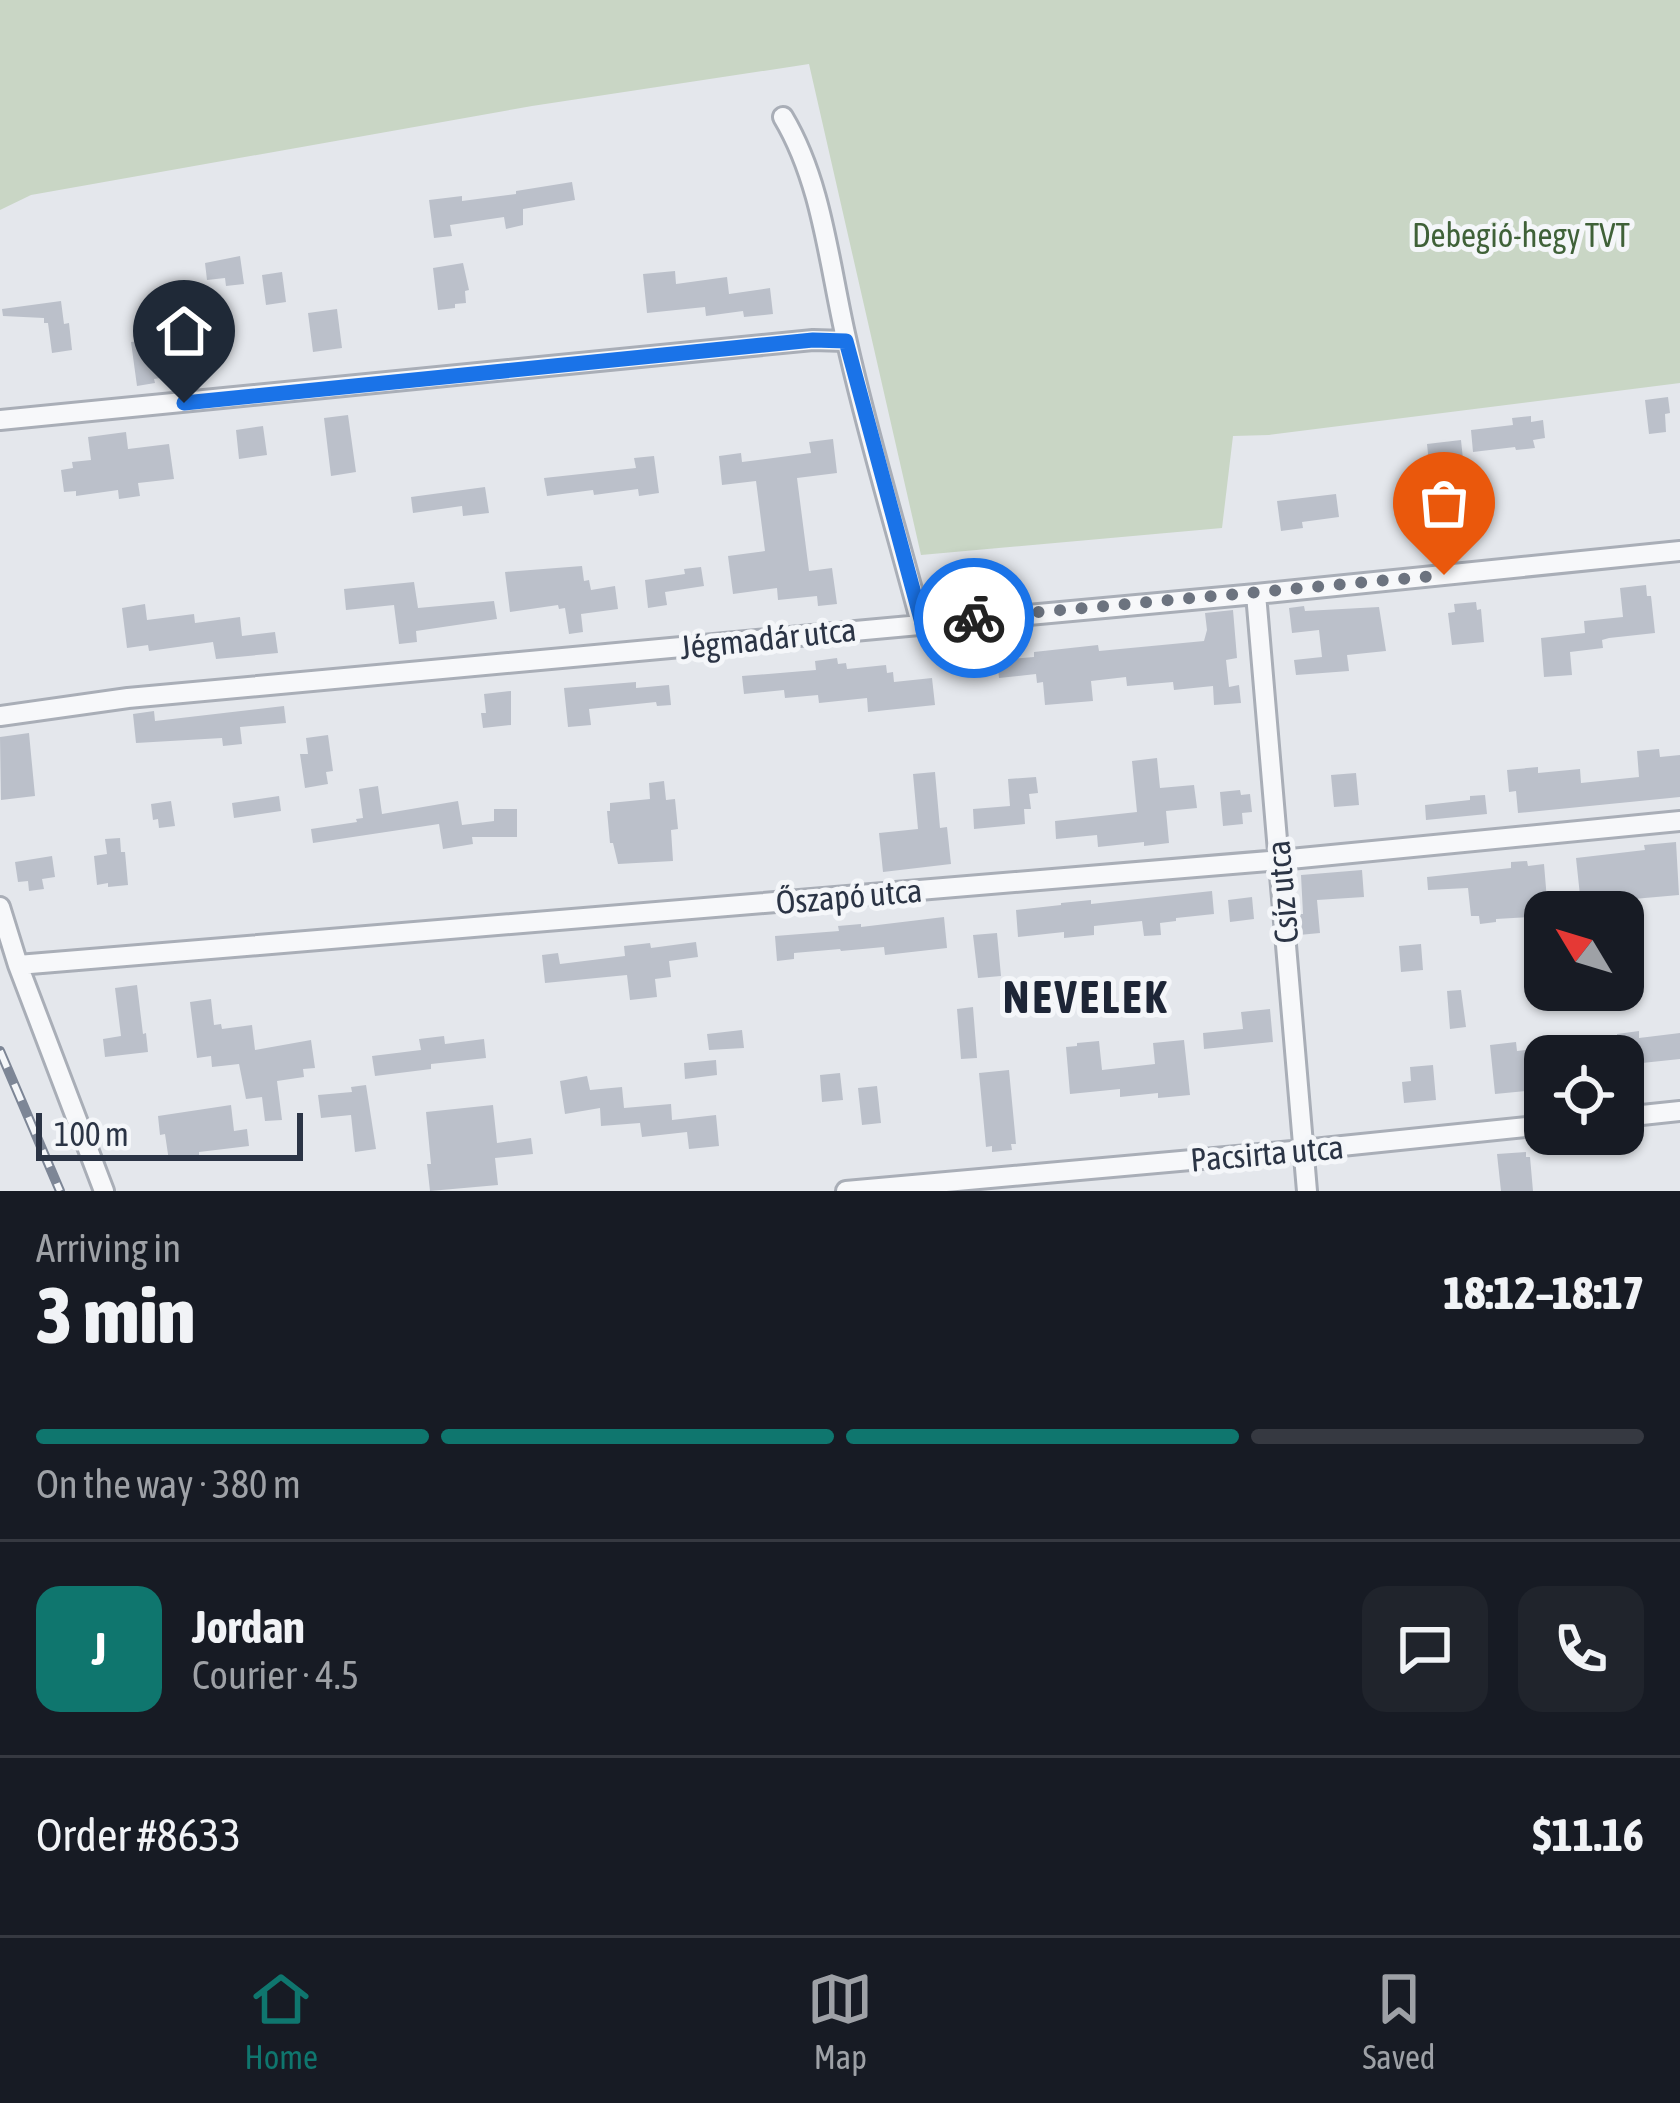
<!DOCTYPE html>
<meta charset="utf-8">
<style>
body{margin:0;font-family:"Asap Condensed",sans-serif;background:#20242c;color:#f1f3f6;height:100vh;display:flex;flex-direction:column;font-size:45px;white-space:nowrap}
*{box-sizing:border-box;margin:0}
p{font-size:39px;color:#9ea1a6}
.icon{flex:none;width:66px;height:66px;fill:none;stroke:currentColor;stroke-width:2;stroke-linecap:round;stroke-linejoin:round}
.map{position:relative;height:1191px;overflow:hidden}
.details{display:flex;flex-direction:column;background:#171b24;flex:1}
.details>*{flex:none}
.needle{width:78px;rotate:308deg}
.fabs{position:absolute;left:1524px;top:891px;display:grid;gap:24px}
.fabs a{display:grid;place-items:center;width:120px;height:120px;border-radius:24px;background:#171b24;box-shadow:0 3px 9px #0004;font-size:60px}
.scale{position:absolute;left:36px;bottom:30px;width:267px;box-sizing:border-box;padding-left:12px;border:6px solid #2b3445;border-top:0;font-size:33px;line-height:42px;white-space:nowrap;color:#2b3445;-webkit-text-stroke:9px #f4f6f9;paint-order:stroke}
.pin{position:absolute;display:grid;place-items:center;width:102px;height:102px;color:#fff;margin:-123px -51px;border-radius:50% 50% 50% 0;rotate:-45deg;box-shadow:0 0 12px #0007}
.pin .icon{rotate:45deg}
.courier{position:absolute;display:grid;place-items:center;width:120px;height:120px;margin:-60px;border:9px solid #1a73e8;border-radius:50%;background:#fff;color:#222;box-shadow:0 3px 15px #0007}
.head em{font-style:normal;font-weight:800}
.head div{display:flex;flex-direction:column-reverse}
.head{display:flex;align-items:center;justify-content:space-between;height:204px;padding:0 36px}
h1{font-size:78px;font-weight:800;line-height:90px}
.bar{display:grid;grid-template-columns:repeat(4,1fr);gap:18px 12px;align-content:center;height:144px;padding:0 36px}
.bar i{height:15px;border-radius:9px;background:#363941}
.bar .current{background:#0f766e}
.bar p{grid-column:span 4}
.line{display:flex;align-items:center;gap:30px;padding:0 36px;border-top:3px solid #363941}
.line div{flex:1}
.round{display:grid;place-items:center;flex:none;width:126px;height:126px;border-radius:24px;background:#20242c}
.tabs{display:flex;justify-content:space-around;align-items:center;height:168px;border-top:3px solid #363941;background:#171b24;font-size:33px;color:#9ea1a6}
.tabs a{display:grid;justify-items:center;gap:6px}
.tabs .current{color:#0f766e}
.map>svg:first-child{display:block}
.green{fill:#c9d6c5}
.building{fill:#bbc0ca}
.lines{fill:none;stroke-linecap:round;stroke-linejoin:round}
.minor-casing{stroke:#a9aeb7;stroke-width:24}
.minor{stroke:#f7f8fa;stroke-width:18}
.rail-casing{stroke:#7d8696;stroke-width:10}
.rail{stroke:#f4f6f9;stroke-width:6;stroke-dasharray:18;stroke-linecap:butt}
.done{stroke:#6c737f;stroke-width:12;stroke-dasharray:0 21.6}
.route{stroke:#1a73e8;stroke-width:15}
.labels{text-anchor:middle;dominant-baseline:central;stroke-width:10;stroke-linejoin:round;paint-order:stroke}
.park-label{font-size:33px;fill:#3f6138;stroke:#f4f6f9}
.street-label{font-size:33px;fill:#2b3445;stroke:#f4f6f9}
.district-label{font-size:45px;font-weight:bold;letter-spacing:3px;fill:#1d2536;stroke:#f4f6f9}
</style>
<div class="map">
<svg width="1680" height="1191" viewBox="0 0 1680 1191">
<rect width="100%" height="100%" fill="#e4e7ec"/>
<path class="green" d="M 0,0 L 1680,0 L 1680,383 L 1269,435 L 1233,436 L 1222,528 L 921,555 L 809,64 L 532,106 L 31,195 L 0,210 Z"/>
<path class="building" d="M 572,182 L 575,200 L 523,209 L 523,225 L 506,229 L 504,217 L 450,225 L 452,236 L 434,238 L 429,200 L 462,196 L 462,201 L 516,194 L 516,191 Z
M 240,256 L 244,284 L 226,286 L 225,278 L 207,280 L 205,263 Z
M 463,263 L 469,290 L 465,291 L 466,303 L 455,304 L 455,308 L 438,310 L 433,268 Z
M 675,271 L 676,284 L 727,277 L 729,294 L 770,288 L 773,314 L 744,317 L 743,311 L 706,316 L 705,307 L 647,313 L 643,274 Z
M 282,272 L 286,302 L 266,305 L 262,275 Z
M 61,301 L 64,324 L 69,323 L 72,350 L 52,353 L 48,323 L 44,323 L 44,318 L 3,316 L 2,309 Z
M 337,309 L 342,348 L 313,352 L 308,313 Z
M 162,338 L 167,377 L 154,379 L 155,383 L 137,386 L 131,342 Z
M 1668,397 L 1670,413 L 1665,414 L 1666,432 L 1649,434 L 1645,400 Z
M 348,415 L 356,472 L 331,476 L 324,418 Z
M 1531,416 L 1531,422 L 1543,420 L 1545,438 L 1533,440 L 1535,448 L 1516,450 L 1515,447 L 1473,452 L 1471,430 L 1513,425 L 1512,418 Z
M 263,426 L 267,455 L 239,459 L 236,430 Z
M 126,432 L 128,449 L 169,444 L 174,479 L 138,483 L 140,496 L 119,499 L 118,490 L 76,496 L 76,491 L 64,492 L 61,470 L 73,468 L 72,462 L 91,460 L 88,437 Z
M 833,439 L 837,473 L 797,478 L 809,571 L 832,568 L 837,604 L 818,606 L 817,596 L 778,600 L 777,588 L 733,594 L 728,556 L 765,551 L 756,481 L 722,485 L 719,456 L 741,453 L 742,462 L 811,453 L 809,442 Z
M 1461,440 L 1465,478 L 1454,480 L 1455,489 L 1432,492 L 1427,444 Z
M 654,456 L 659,493 L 639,496 L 638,489 L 594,495 L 593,490 L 547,496 L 544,478 L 636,468 L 634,458 Z
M 485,487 L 489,513 L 463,516 L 462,506 L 413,513 L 411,497 Z
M 1336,494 L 1339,517 L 1302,522 L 1303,528 L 1281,531 L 1277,501 Z
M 582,566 L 584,581 L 589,580 L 591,590 L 615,586 L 618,609 L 581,614 L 583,632 L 569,634 L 565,608 L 559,609 L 558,605 L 510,612 L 505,572 Z
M 701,567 L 704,586 L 665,592 L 667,605 L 648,608 L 645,580 L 685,574 L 684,569 Z
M 414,582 L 418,608 L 494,601 L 497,619 L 416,631 L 417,642 L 399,644 L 394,605 L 346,610 L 344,589 Z
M 1646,585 L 1647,596 L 1651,596 L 1655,633 L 1609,638 L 1602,640 L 1603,648 L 1570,652 L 1572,675 L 1544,677 L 1541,638 L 1585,633 L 1584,621 L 1623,617 L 1620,588 Z
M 1476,602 L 1477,610 L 1481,609 L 1484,642 L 1452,645 L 1448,613 L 1455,612 L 1454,604 Z
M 145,604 L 147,620 L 194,614 L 195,623 L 240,617 L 242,636 L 275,632 L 278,653 L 216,659 L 213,642 L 149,651 L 148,645 L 127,648 L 122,608 Z
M 1304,606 L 1305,611 L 1379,607 L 1386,651 L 1347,655 L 1349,671 L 1296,675 L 1294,660 L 1322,657 L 1319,630 L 1292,633 L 1289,608 Z
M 1233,610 L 1237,658 L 1226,660 L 1229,687 L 1239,685 L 1241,703 L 1214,705 L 1213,686 L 1174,690 L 1173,682 L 1127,686 L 1126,677 L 1091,681 L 1093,701 L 1045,705 L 1043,682 L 1037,683 L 1036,674 L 999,678 L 997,660 L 1034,657 L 1034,652 L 1098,645 L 1099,651 L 1204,641 L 1207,630 L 1205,613 Z
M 837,658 L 838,664 L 846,663 L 847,669 L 886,665 L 887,673 L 893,672 L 894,682 L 932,678 L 935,705 L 868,712 L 867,698 L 819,703 L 818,695 L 785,698 L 784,690 L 744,694 L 742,676 L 816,670 L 815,661 Z
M 636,682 L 636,688 L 669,685 L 671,705 L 657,706 L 656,702 L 589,709 L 591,725 L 568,727 L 564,688 Z
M 511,691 L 511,725 L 483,728 L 481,713 L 486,713 L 484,694 Z
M 284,706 L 286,723 L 240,727 L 242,744 L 223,746 L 222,738 L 136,743 L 133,714 L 154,711 L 155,721 Z
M 29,733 L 35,796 L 1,800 L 0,737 Z
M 328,735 L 333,771 L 326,772 L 328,784 L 305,788 L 300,754 L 308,754 L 306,738 Z
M 1659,749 L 1660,757 L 1680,755 L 1680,797 L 1518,813 L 1516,791 L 1509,792 L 1507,770 L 1538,767 L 1538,773 L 1580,769 L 1581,783 L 1639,777 L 1637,751 Z
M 1157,758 L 1160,788 L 1194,785 L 1197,808 L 1166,811 L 1169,843 L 1144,846 L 1144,842 L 1098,847 L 1097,835 L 1056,839 L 1055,821 L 1137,812 L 1132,761 Z
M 935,772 L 940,828 L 947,827 L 951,864 L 883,872 L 879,833 L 918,829 L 913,774 Z
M 1356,773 L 1359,805 L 1334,807 L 1331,775 Z
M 1036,777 L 1038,793 L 1029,794 L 1031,809 L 1024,809 L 1025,824 L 974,829 L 973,809 L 1010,806 L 1008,779 Z
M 664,781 L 666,800 L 675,799 L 678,829 L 671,830 L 673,861 L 618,864 L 613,843 L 610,843 L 607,811 L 610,811 L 610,803 L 650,799 L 649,783 Z
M 378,786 L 382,814 L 458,801 L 462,825 L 494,821 L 494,809 L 517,809 L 517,837 L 472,837 L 473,844 L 443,849 L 439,824 L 313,843 L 311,829 L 357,822 L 356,819 L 363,818 L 359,789 Z
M 1240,790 L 1241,795 L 1250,794 L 1252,812 L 1242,813 L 1243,824 L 1223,826 L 1220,792 Z
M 1485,795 L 1487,814 L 1426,820 L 1425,805 L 1470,800 L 1470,796 Z
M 279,796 L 281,811 L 234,818 L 232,803 Z
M 171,801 L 175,826 L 159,828 L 158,819 L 153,820 L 151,804 Z
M 120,838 L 121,852 L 125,852 L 128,885 L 108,887 L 108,883 L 97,885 L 94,856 L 107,854 L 105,839 Z
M 1676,842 L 1679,895 L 1622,900 L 1623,906 L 1604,908 L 1603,902 L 1581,905 L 1576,858 L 1645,850 L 1644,845 Z
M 52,856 L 55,877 L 42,879 L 44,889 L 29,891 L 28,881 L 18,882 L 15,862 Z
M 1527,861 L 1528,866 L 1544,864 L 1548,912 L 1545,912 L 1545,923 L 1530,925 L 1529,917 L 1496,919 L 1496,922 L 1480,924 L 1479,916 L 1471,916 L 1468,888 L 1428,890 L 1427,877 L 1511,868 L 1511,862 Z
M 1362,870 L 1364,897 L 1317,900 L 1320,933 L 1299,935 L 1298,914 L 1303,914 L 1301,875 Z
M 1212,891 L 1214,914 L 1176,918 L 1176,921 L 1160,923 L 1161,935 L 1144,936 L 1142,921 L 1094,926 L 1094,935 L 1064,938 L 1064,932 L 1018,937 L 1016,910 L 1061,905 L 1061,903 L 1091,900 L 1091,904 Z
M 1252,897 L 1254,919 L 1230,922 L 1228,900 Z
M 944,917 L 947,948 L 885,955 L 884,947 L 841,951 L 840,949 L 794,953 L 794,959 L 777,961 L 775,936 L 839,931 L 838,926 L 861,924 L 861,927 Z
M 997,933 L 1001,976 L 978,978 L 973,935 Z
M 696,942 L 698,957 L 669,961 L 671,977 L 655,979 L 657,997 L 630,1000 L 627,975 L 545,983 L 542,955 L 558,953 L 560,964 L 625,956 L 624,946 L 650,943 L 651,948 Z
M 1421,944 L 1423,970 L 1401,972 L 1399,946 Z
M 137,985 L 143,1034 L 146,1033 L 148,1052 L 105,1057 L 103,1039 L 121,1036 L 115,988 Z
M 1461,990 L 1466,1027 L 1450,1029 L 1447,991 Z
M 211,999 L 214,1025 L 221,1024 L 222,1029 L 252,1025 L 255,1050 L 311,1040 L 315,1068 L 303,1069 L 304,1077 L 277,1081 L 282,1120 L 265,1121 L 262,1097 L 246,1099 L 239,1064 L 212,1067 L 211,1056 L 197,1058 L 190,1002 Z
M 973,1007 L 977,1058 L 961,1059 L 957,1009 Z
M 1270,1009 L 1273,1042 L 1204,1049 L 1203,1033 L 1243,1029 L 1241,1012 Z
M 742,1030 L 744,1048 L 709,1050 L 707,1034 Z
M 1639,1031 L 1639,1038 L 1680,1033 L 1680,1059 L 1642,1063 L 1643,1073 L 1623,1075 L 1623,1056 L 1619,1056 L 1617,1034 Z
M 444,1036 L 445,1044 L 484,1039 L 486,1058 L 431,1064 L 431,1069 L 375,1076 L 372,1056 L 421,1050 L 419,1039 Z
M 1184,1040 L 1190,1095 L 1158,1098 L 1158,1093 L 1120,1097 L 1120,1089 L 1070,1094 L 1066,1047 L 1077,1046 L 1077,1043 L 1099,1041 L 1102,1070 L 1155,1064 L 1153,1043 Z
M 1516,1042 L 1517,1051 L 1545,1048 L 1545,1089 L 1495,1094 L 1490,1045 Z
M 716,1060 L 717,1075 L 685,1079 L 684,1063 Z
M 1433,1065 L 1436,1100 L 1404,1103 L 1402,1082 L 1411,1081 L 1410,1067 Z
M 1009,1070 L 1016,1144 L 1011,1144 L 1012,1150 L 992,1152 L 992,1146 L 986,1147 L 979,1073 Z
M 840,1073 L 843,1100 L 822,1102 L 820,1075 Z
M 587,1076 L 590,1090 L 622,1087 L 624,1108 L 671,1104 L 672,1120 L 716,1115 L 719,1146 L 689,1149 L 687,1132 L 642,1137 L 640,1123 L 601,1126 L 600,1108 L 565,1114 L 560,1081 Z
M 366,1085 L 376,1149 L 355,1152 L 351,1115 L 321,1118 L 318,1095 L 352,1092 L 351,1087 Z
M 877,1086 L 881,1123 L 862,1125 L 858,1088 Z
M 231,1105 L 234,1131 L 247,1129 L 249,1146 L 199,1152 L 199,1157 L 169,1161 L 165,1134 L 160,1135 L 158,1116 Z
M 493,1105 L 497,1143 L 531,1138 L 533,1154 L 495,1158 L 498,1185 L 430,1191 L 427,1164 L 431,1164 L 426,1112 Z
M 1526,1152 L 1526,1157 L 1530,1157 L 1533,1191 L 1501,1191 L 1497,1154 Z"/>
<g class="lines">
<g class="minor-casing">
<path id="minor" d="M 783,117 C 822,182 829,264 846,338 C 867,433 896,528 921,623
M 0,420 L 813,340 L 846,341
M 1256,594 L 1307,1191
M 0,716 L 128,698 L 1256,594 L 1680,551
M 0,907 L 18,965 L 104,1191
M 18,965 L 1280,860 L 1680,821
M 1623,1117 L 1680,1111
M 846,1191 L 1303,1150 L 1545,1125"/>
</g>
<use href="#minor" class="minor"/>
<g class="rail-casing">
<path id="rail" d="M 0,1051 L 60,1191"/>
</g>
<use href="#rail" class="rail"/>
</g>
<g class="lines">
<path class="done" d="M 974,618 L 1444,575"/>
<path class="route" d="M 184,403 L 813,340 L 846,341 L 922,623 L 974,618"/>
</g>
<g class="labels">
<g class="park-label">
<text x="1521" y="235">Debegió-hegy TVT</text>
</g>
<g class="street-label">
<text transform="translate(768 638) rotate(-6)">Jégmadár utca</text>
<text transform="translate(1282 892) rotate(-95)">Csíz utca</text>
<text transform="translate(849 896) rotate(-5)">Őszapó utca</text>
<text transform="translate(1267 1153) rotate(-5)">Pacsirta utca</text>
</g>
<g class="district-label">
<text x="1086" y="997">NEVELEK</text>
</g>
</g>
</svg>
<div class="fabs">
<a><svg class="needle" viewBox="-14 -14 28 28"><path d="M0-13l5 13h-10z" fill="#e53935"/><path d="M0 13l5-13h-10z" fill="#9ea1a6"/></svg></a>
<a><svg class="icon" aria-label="locate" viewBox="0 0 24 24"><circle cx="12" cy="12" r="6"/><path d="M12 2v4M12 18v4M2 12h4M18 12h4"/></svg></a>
</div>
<div class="scale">100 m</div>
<div class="pin" style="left:1444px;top:575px;background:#ea580c"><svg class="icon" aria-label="bag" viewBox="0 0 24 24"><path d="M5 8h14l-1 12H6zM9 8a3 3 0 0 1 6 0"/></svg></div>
<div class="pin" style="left:184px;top:403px;background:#1f2937"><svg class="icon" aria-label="home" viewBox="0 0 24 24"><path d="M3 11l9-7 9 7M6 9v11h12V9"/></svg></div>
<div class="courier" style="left:974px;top:618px"><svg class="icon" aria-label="bike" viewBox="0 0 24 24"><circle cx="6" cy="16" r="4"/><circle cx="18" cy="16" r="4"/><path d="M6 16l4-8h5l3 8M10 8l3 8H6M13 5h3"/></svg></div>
</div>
<section class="details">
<div class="head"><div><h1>3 min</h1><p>Arriving in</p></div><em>18:12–18:17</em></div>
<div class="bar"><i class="current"></i><i class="current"></i><i class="current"></i><i></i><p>On the way · 380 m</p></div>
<div class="line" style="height:216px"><b class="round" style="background:#0f766e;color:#fff">J</b><div><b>Jordan</b><p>Courier · 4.5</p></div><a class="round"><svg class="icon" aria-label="chat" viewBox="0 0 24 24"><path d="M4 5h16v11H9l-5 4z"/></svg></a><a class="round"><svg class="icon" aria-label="phone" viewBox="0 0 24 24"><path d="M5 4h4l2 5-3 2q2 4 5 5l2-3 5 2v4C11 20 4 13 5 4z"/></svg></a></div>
<div class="line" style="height:156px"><div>Order #8633</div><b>$11.16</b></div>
</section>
<nav class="tabs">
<a class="current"><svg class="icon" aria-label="home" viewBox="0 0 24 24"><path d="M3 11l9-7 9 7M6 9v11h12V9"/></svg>Home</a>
<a><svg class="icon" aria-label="map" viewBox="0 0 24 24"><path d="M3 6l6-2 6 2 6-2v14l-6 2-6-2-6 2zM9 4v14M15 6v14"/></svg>Map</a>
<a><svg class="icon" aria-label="saved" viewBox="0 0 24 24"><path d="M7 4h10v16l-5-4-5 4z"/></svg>Saved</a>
</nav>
